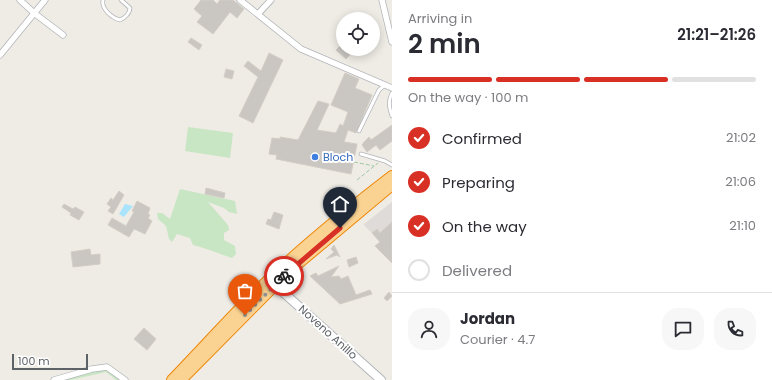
<!DOCTYPE html>
<meta charset="utf-8">
<style>
body{margin:0;font-family:Poppins,sans-serif;background:#f7f7f7;color:#2b2b33;height:100vh;display:flex;flex-direction:column;font-size:15px;white-space:nowrap}
*{box-sizing:border-box;margin:0}
p{font-size:13px;color:#7c7c81}
.icon{flex:none;width:22px;height:22px;fill:none;stroke:currentColor;stroke-width:2;stroke-linecap:round;stroke-linejoin:round}
.map{position:relative;flex:1;overflow:hidden}
.drawer{display:flex;flex-direction:column;background:#fff;width:380px}
.drawer>*{flex:none}
.fabs{position:absolute;left:336px;top:12px;display:grid;gap:8px}
.fabs a{display:grid;place-items:center;width:44px;height:44px;border-radius:50%;background:#fff;box-shadow:0 2px 10px #0003;font-size:20px}
.scale{position:absolute;left:12px;bottom:10px;width:76px;box-sizing:border-box;padding-left:4px;border:2px solid #5d6266;border-top:0;font-size:11px;line-height:14px;white-space:nowrap;color:#5d6266;-webkit-text-stroke:3px #fff;paint-order:stroke}
.pin{position:absolute;display:grid;place-items:center;width:34px;height:34px;color:#fff;margin:-41px -17px;border-radius:50% 50% 50% 0;rotate:-45deg;box-shadow:0 0 4px #0007}
.pin .icon{rotate:45deg}
.courier{position:absolute;display:grid;place-items:center;width:40px;height:40px;margin:-20px;border:3px solid #d93025;border-radius:50%;background:#fff;color:#222;box-shadow:0 1px 5px #0007}
.head em{font-style:normal;font-weight:600}
.head div{display:flex;flex-direction:column-reverse}
.head{display:flex;align-items:center;justify-content:space-between;height:68px;padding:0 16px}
h1{font-size:26px;font-weight:600;line-height:30px}
.bar{display:grid;grid-template-columns:repeat(4,1fr);gap:6px 4px;align-content:center;height:48px;padding:0 16px}
.bar i{height:5px;border-radius:3px;background:#e1e1e2}
.bar .on{background:#d93025}
.bar p{grid-column:span 4}
.line{display:flex;align-items:center;gap:10px;padding:0 16px;border-top:1px solid #e1e1e2}
.line div{flex:1}
.round{display:grid;place-items:center;flex:none;width:42px;height:42px;border-radius:16px;background:#f7f7f7}
ol{padding:0 16px;list-style:none}
li{display:flex;align-items:center;gap:12px;height:44px}
li p{margin-inline-start:auto}
li .icon{padding:4px;border-radius:50%;background:#d93025;color:#fff;stroke-width:4}
li:last-child{color:#7c7c81}
li i{width:22px;height:22px;border:2px solid #e1e1e2;border-radius:50%}
main{display:flex;flex:1;min-height:0}
.map>svg:first-child{display:block}
.industrial{fill:#dedbd8}
.green{fill:#c8e6c3}
.water{fill:#a9e3fc}
.building{fill:#cac7c3;stroke:#d4cdc4}
.lines{fill:none;stroke-linecap:round;stroke-linejoin:round}
.lane-casing{stroke:#b1b4b8;stroke-width:4.5}
.street-casing{stroke:#b1b4b8;stroke-width:7}
.secondary-casing{stroke:#b2b6ba;stroke-width:10}
.highway-casing{stroke:#ee8707;stroke-width:12}
.path{stroke:#9ec9a4;stroke-width:1;stroke-dasharray:4 2;stroke-linecap:butt}
.lane{stroke:#fff;stroke-width:3}
.street{stroke:#fff;stroke-width:5.5}
.secondary{stroke:#fff;stroke-width:8}
.highway{stroke:#fad292;stroke-width:10}
.done{stroke:#909293;stroke-width:4;stroke-dasharray:0 7.2}
.route{stroke:#d93025;stroke-width:5}
.shop-dot{fill:#3f7fe0;stroke:#fff;stroke-width:1.5}
.labels{text-anchor:middle;dominant-baseline:central;stroke-width:4;stroke-linejoin:round;paint-order:stroke}
.shop-label{font-size:11px;fill:#366cbe;stroke:#fff;text-anchor:start}
.street-label{font-size:11px;fill:#5d6266;stroke:#fff}
</style>
<main>
<div class="map">
<svg width="392" height="380" viewBox="0 0 392 380">
<rect width="100%" height="100%" fill="#efece6"/>
<path class="industrial" d="M 392,202 L 392,254 L 364,225 L 364,224 Z"/>
<path class="green" d="M 188,127 L 233,133 L 230,158 L 185,151 Z
M 180,189 L 235,201 L 237,214 L 229,212 L 224,208 L 208,202 L 228,225 L 229,230 L 224,233 L 224,240 L 235,246 L 236,254 L 232,258 C 219,254 206,248 193,245 L 190,238 L 177,234 L 172,242 L 169,239 L 166,226 L 158,219 L 157,213 L 162,213 L 170,219 Z
M 98,370 C 108,370 114,373 122,380 L 116,380 L 106,372 L 71,380 L 63,380 Z"/>
<path class="water" d="M 125,204 L 133,206 L 124,217 L 119,214 Z"/>
<path class="building" d="M 201,0 L 213,0 L 217,4 L 220,0 L 233,0 L 244,9 L 237,18 L 230,12 L 213,34 L 197,22 L 202,16 L 194,9 Z
M 191,38 L 202,45 L 199,50 L 188,42 Z
M 343,43 L 343,49 L 355,49 L 346,59 L 336,50 Z
M 269,53 L 283,60 L 253,123 L 239,116 L 258,77 L 244,66 L 248,61 L 261,71 Z
M 226,69 L 234,71 L 232,79 L 224,77 Z
M 345,73 L 359,79 L 355,88 L 372,95 L 356,133 L 348,130 L 344,142 L 357,144 L 351,174 L 276,159 L 277,155 L 269,154 L 272,138 L 280,139 L 280,137 L 298,140 L 318,101 L 329,104 L 317,130 L 336,133 L 340,124 L 343,126 L 348,112 L 331,105 Z
M 392,125 L 392,141 L 380,150 L 376,145 L 367,152 L 362,145 L 364,142 L 369,137 L 371,140 Z
M 206,188 L 225,193 L 224,198 L 205,194 Z
M 119,191 L 124,195 L 113,214 L 108,211 L 111,207 L 107,204 L 111,198 L 113,200 Z
M 137,201 L 150,208 L 148,214 L 150,215 L 148,218 L 152,221 L 145,234 L 134,229 L 129,237 L 108,225 L 112,218 L 126,226 L 134,212 L 132,211 Z
M 64,204 L 73,209 L 75,207 L 84,212 L 79,220 L 70,215 L 71,213 L 62,207 Z
M 274,212 L 283,215 L 279,229 L 266,224 L 268,219 L 271,220 Z
M 392,222 L 392,263 L 375,246 L 380,242 L 372,233 L 377,229 L 380,233 Z
M 334,245 L 340,257 L 337,255 L 326,259 L 334,252 L 331,249 Z
M 90,249 L 91,255 L 100,254 L 100,264 L 73,267 L 71,252 Z
M 356,257 L 358,263 L 349,267 L 347,260 Z
M 339,266 L 331,277 L 339,276 L 341,279 L 348,276 L 356,295 L 370,290 L 372,294 L 340,304 L 310,276 L 316,273 L 318,276 Z
M 389,292 L 392,296 L 387,301 L 384,298 Z
M 144,328 L 156,339 L 147,350 L 134,339 Z"/>
<g class="lines">
<g class="lane-casing">
<path id="lane" d="M 103,0 C 101,9 112,18 120,20 C 125,18 130,13 130,8 L 121,0
M 392,93 C 388,101 389,107 392,116
M 359,131 L 379,90 L 385,85
M 361,154 L 385,161 L 392,165"/>
</g>
<g class="street-casing">
<path id="street" d="M 20,0 L 34,13 L 63,35
M 240,0 L 301,49 L 392,88
M 382,0 L 392,42
M 258,14 L 271,0
M 0,55 L 45,0
M 54,380 L 92,369 L 107,367 L 125,380"/>
</g>
<g class="secondary-casing">
<path id="secondary" d="M 275,285 L 381,380"/>
</g>
<g class="highway-casing">
<path id="highway" d="M 172,380 C 200,351 227,321 256,292 C 298,250 345,212 392,176
M 181,380 L 287,273 L 392,185"/>
</g>
<path class="path" d="M 354,162 L 374,166
M 357,180 L 378,163"/>
<use href="#lane" class="lane"/>
<use href="#street" class="street"/>
<use href="#secondary" class="secondary"/>
<use href="#highway" class="highway"/>
</g>
<g class="lines">
<path class="done" d="M 245,315 L 284,276"/>
<path class="route" d="M 284,276 L 340,228"/>
</g>
<circle class="shop-dot" cx="315" cy="157" r="4"/>
<g class="labels">
<g class="shop-label">
<text x="323" y="157">Bloch</text>
</g>
<g class="street-label">
<text transform="translate(328 332) rotate(42)">Noveno Anillo</text>
</g>
</g>
</svg>
<div class="fabs">
<a><svg class="icon" aria-label="locate" viewBox="0 0 24 24"><circle cx="12" cy="12" r="6"/><path d="M12 2v4M12 18v4M2 12h4M18 12h4"/></svg></a>
</div>
<div class="scale">100 m</div>
<div class="pin" style="left:245px;top:315px;background:#ea580c"><svg class="icon" aria-label="bag" viewBox="0 0 24 24"><path d="M5 8h14l-1 12H6zM9 8a3 3 0 0 1 6 0"/></svg></div>
<div class="pin" style="left:340px;top:228px;background:#1f2937"><svg class="icon" aria-label="home" viewBox="0 0 24 24"><path d="M3 11l9-7 9 7M6 9v11h12V9"/></svg></div>
<div class="courier" style="left:284px;top:276px"><svg class="icon" aria-label="bike" viewBox="0 0 24 24"><circle cx="6" cy="16" r="4"/><circle cx="18" cy="16" r="4"/><path d="M6 16l4-8h5l3 8M10 8l3 8H6M13 5h3"/></svg></div>
</div>
<section class="drawer">
<div class="head"><div><h1>2 min</h1><p>Arriving in</p></div><em>21:21–21:26</em></div>
<div class="bar"><i class="on"></i><i class="on"></i><i class="on"></i><i></i><p>On the way · 100 m</p></div>
<ol>
<li><svg class="icon" aria-label="check" viewBox="0 0 24 24"><path d="M5 12l5 5 9-10"/></svg>Confirmed<p>21:02</p></li>
<li><svg class="icon" aria-label="check" viewBox="0 0 24 24"><path d="M5 12l5 5 9-10"/></svg>Preparing<p>21:06</p></li>
<li><svg class="icon" aria-label="check" viewBox="0 0 24 24"><path d="M5 12l5 5 9-10"/></svg>On the way<p>21:10</p></li>
<li><i></i>Delivered</li>
</ol>
<div class="line" style="height:72px"><a class="round"><svg class="icon" aria-label="person" viewBox="0 0 24 24"><circle cx="12" cy="8" r="4"/><path d="M4 21q1-7 8-7t8 7"/></svg></a><div><b>Jordan</b><p>Courier · 4.7</p></div><a class="round"><svg class="icon" aria-label="chat" viewBox="0 0 24 24"><path d="M4 5h16v11H9l-5 4z"/></svg></a><a class="round"><svg class="icon" aria-label="phone" viewBox="0 0 24 24"><path d="M5 4h4l2 5-3 2q2 4 5 5l2-3 5 2v4C11 20 4 13 5 4z"/></svg></a></div>
</section>
</main>
